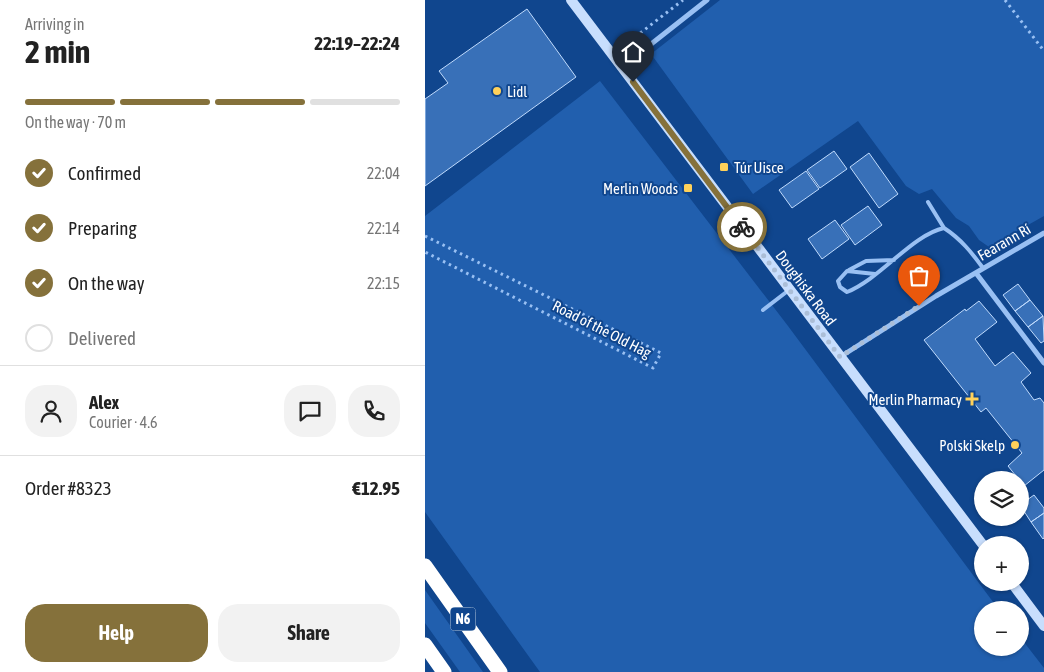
<!DOCTYPE html>
<meta charset="utf-8">
<style>
body{margin:0;font-family:"Asap Condensed",sans-serif;background:#f2f2f2;color:#222;height:100vh;display:flex;flex-direction:column;font-size:19px;white-space:nowrap}
*{box-sizing:border-box;margin:0}
p{font-size:16px;color:#767676}
.icon{flex:none;width:28px;height:28px;fill:none;stroke:currentColor;stroke-width:2;stroke-linecap:round;stroke-linejoin:round}
.map{position:relative;flex:1;overflow:hidden}
.panel{display:flex;flex-direction:column;background:#fff;width:425px}
.panel>*{flex:none}
.controls{position:absolute;left:549px;top:471px;display:grid;gap:10px}
.controls a{display:grid;place-items:center;width:55px;height:55px;border-radius:50%;background:#fff;box-shadow:0 1px 4px #0004;font-size:25px}
.pin{position:absolute;display:grid;place-items:center;width:42px;height:42px;color:#fff;margin:-51px -21px;border-radius:50% 50% 50% 0;rotate:-45deg;box-shadow:0 0 5px #0007}
.pin .icon{rotate:45deg}
.courier{position:absolute;display:grid;place-items:center;width:50px;height:50px;margin:-25px;border:4px solid #85713b;border-radius:50%;background:#fff;color:#222;box-shadow:0 1px 6px #0007}
.overview em{font-style:normal;font-weight:700}
.overview div{display:flex;flex-direction:column-reverse}
.overview{display:flex;align-items:center;justify-content:space-between;height:85px;padding:0 25px}
h1{font-size:32px;font-weight:700;line-height:38px}
.bar{display:grid;grid-template-columns:repeat(4,1fr);gap:8px 5px;align-content:center;height:60px;padding:0 25px}
.bar i{height:6px;border-radius:4px;background:#e0e0e0}
.bar .active{background:#85713b}
.bar p{grid-column:span 4}
.line{display:flex;align-items:center;gap:12px;padding:0 25px;border-top:1px solid #e0e0e0}
.line div{flex:1}
.round{display:grid;place-items:center;flex:none;width:52px;height:52px;border-radius:20px;background:#f2f2f2}
ol{padding:0 25px;list-style:none}
li{display:flex;align-items:center;gap:15px;height:55px}
li p{margin-inline-start:auto}
li .icon{padding:5px;border-radius:50%;background:#85713b;color:#fff;stroke-width:4}
li:last-child{color:#767676}
li i{width:28px;height:28px;border:2px solid #e0e0e0;border-radius:50%}
.button{display:flex;gap:10px;margin-top:auto;padding:10px 25px}
.button a{flex:1;height:58px;border-radius:20px;background:#85713b;color:#fff;font-size:20px;font-weight:700;line-height:58px;text-align:center}
.button a+a{background:#f2f2f2;color:#222}
main{display:flex;flex:1;min-height:0}
.map>svg:first-child{display:block}
.green{fill:#215fae}
.building{fill:#3870b8;stroke:#c0dbfd}
.lines{fill:none;stroke-linecap:round;stroke-linejoin:round}
.path{stroke:#99c0f3;stroke-width:3;stroke-dasharray:2.5 4;stroke-linecap:butt}
.lane{stroke:#99c0f3;stroke-width:4}
.street{stroke:#99c0f3;stroke-width:5}
.secondary{stroke:#c8defd;stroke-width:10}
.highway{stroke:#fff;stroke-width:15}
.done{stroke:#abbed7;stroke-width:5;stroke-dasharray:0 9}
.route{stroke:#85713b;stroke-width:6}
.poi-dot{fill:#ffd15a;stroke:#10468e;stroke-width:2}
.labels{text-anchor:middle;dominant-baseline:central;stroke-width:4;stroke-linejoin:round;paint-order:stroke}
.shield{fill:#10468e;stroke:#b7c8dd;stroke-width:1}
.shield-label{font-size:14px;font-weight:bold;fill:#fff}
.poi-label{font-size:15px;fill:#fff;stroke:#10468e;text-anchor:end}
.street-label{font-size:15px;fill:#fff;stroke:#10468e}
</style>
<main>
<section class="panel">
<div class="overview"><div><h1>2 min</h1><p>Arriving in</p></div><em>22:19–22:24</em></div>
<div class="bar"><i class="active"></i><i class="active"></i><i class="active"></i><i></i><p>On the way · 70 m</p></div>
<ol>
<li><svg class="icon" aria-label="check" viewBox="0 0 24 24"><path d="M5 12l5 5 9-10"/></svg>Confirmed<p>22:04</p></li>
<li><svg class="icon" aria-label="check" viewBox="0 0 24 24"><path d="M5 12l5 5 9-10"/></svg>Preparing<p>22:14</p></li>
<li><svg class="icon" aria-label="check" viewBox="0 0 24 24"><path d="M5 12l5 5 9-10"/></svg>On the way<p>22:15</p></li>
<li><i></i>Delivered</li>
</ol>
<div class="line" style="height:90px"><a class="round"><svg class="icon" aria-label="person" viewBox="0 0 24 24"><circle cx="12" cy="8" r="4"/><path d="M4 21q1-7 8-7t8 7"/></svg></a><div><b>Alex</b><p>Courier · 4.6</p></div><a class="round"><svg class="icon" aria-label="chat" viewBox="0 0 24 24"><path d="M4 5h16v11H9l-5 4z"/></svg></a><a class="round"><svg class="icon" aria-label="phone" viewBox="0 0 24 24"><path d="M5 4h4l2 5-3 2q2 4 5 5l2-3 5 2v4C11 20 4 13 5 4z"/></svg></a></div>
<div class="line" style="height:65px"><div>Order #8323</div><b>€12.95</b></div>
<div class="button"><a>Help</a><a>Share</a></div>
</section>
<div class="map">
<svg width="619" height="672" viewBox="0 0 619 672">
<rect width="100%" height="100%" fill="#10468e"/>
<path class="green" d="M 295,0 L 619,0 L 619,216 L 564,247 L 554,240 L 544,226 L 531,218 L 507,189 L 494,194 L 481,186 L 433,121 L 328,194 L 226,54 Z
M 175,81 L 363,326 L 574,610 L 558,610 L 558,648 L 595,648 L 595,637 L 619,668 L 619,672 L 115,672 L 0,512 L 0,216 Z
M 0,590 L 58,672 L 35,672 L 0,623 Z"/>
<path class="building" d="M 102,9 L 151,77 L 0,186 L 0,99 L 23,83 L 14,71 Z
M 409,151 L 422,169 L 395,188 L 382,170 Z
M 444,153 L 473,194 L 454,208 L 425,167 Z
M 381,171 L 394,189 L 367,208 L 354,190 Z
M 443,206 L 457,225 L 430,245 L 416,225 Z
M 410,220 L 424,239 L 397,259 L 383,239 Z
M 593,284 L 605,300 L 590,311 L 578,295 Z
M 605,300 L 618,316 L 603,327 L 590,311 Z
M 554,301 L 572,322 L 550,339 L 570,366 L 588,352 L 606,373 L 596,382 L 609,400 L 615,398 L 619,403 L 619,470 L 599,486 L 583,466 L 597,453 L 561,408 L 556,412 L 499,340 L 540,309 L 541,311 Z
M 618,316 L 619,341 L 616,343 L 603,327 Z
M 609,495 L 619,508 L 619,513 L 606,522 L 595,505 Z
M 619,513 L 619,538 L 618,539 L 606,522 Z"/>
<g class="lines">
<path class="path" d="M 580,0 L 619,51
M 217,38 L 214,34 L 258,0
M 0,236 L 236,353 L 228,368 L 0,252"/>
<path class="lane" d="M 503,202 L 519,228
M 424,270 L 441,261 L 469,260
M 450,274 L 422,271 L 413,281 L 415,287 L 422,292 C 455,279 487,235 519,228 C 536,239 547,253 558,268
M 338,310 L 364,290"/>
<path class="street" d="M 197,67 L 282,0
M 551,273 L 619,363
M 415,357 L 511,296 L 619,233"/>
<path class="secondary" d="M 146,0 L 558,545
M 586,582 L 619,626"/>
<path class="highway" d="M 0,566 L 75,672
M 0,645 L 19,672"/>
</g>
<g class="lines">
<path class="done" d="M 317,227 L 415,357 L 494,306"/>
<path class="route" d="M 208,82 L 317,227"/>
</g>
<g class="poi-dot">
<circle cx="72" cy="91" r="5"/>
<rect x="294" y="162" width="10" height="10" rx="2.5"/>
<rect x="258" y="183" width="10" height="10" rx="2.5"/>
<path d="M544.5 391.5h5v5h5v5h-5v5h-5v-5h-5v-5h5z"/>
<circle cx="590" cy="445" r="5"/>
</g>
<g class="labels">
<rect class="shield" x="25.5" y="607.5" width="25" height="23" rx="4"/>
<g class="shield-label">
<text x="38" y="619">N6</text>
</g>
<g class="poi-label">
<text x="82" y="91" text-anchor="start">Lidl</text>
<text x="309" y="167" text-anchor="start">Túr Uisce</text>
<text x="253" y="188">Merlin Woods</text>
<text x="537" y="399">Merlin Pharmacy</text>
<text x="580" y="445">Polski Skelp</text>
</g>
<g class="street-label">
<text transform="translate(579 242) rotate(-30)">Fearann Rí</text>
<text transform="translate(381 288) rotate(53)">Doughiska Road</text>
<text transform="translate(177 329) rotate(27)">Road of the Old Hag</text>
</g>
</g>
</svg>
<div class="controls">
<a><svg class="icon" aria-label="layers" viewBox="0 0 24 24"><path d="M12 4l9 5-9 5-9-5zM3 14l9 5 9-5"/></svg></a>
<a>+</a>
<a>−</a>
</div>
<div class="pin" style="left:494px;top:306px;background:#ea580c"><svg class="icon" aria-label="bag" viewBox="0 0 24 24"><path d="M5 8h14l-1 12H6zM9 8a3 3 0 0 1 6 0"/></svg></div>
<div class="pin" style="left:208px;top:82px;background:#1f2937"><svg class="icon" aria-label="home" viewBox="0 0 24 24"><path d="M3 11l9-7 9 7M6 9v11h12V9"/></svg></div>
<div class="courier" style="left:317px;top:227px"><svg class="icon" aria-label="bike" viewBox="0 0 24 24"><circle cx="6" cy="16" r="4"/><circle cx="18" cy="16" r="4"/><path d="M6 16l4-8h5l3 8M10 8l3 8H6M13 5h3"/></svg></div>
</div>
</main>
